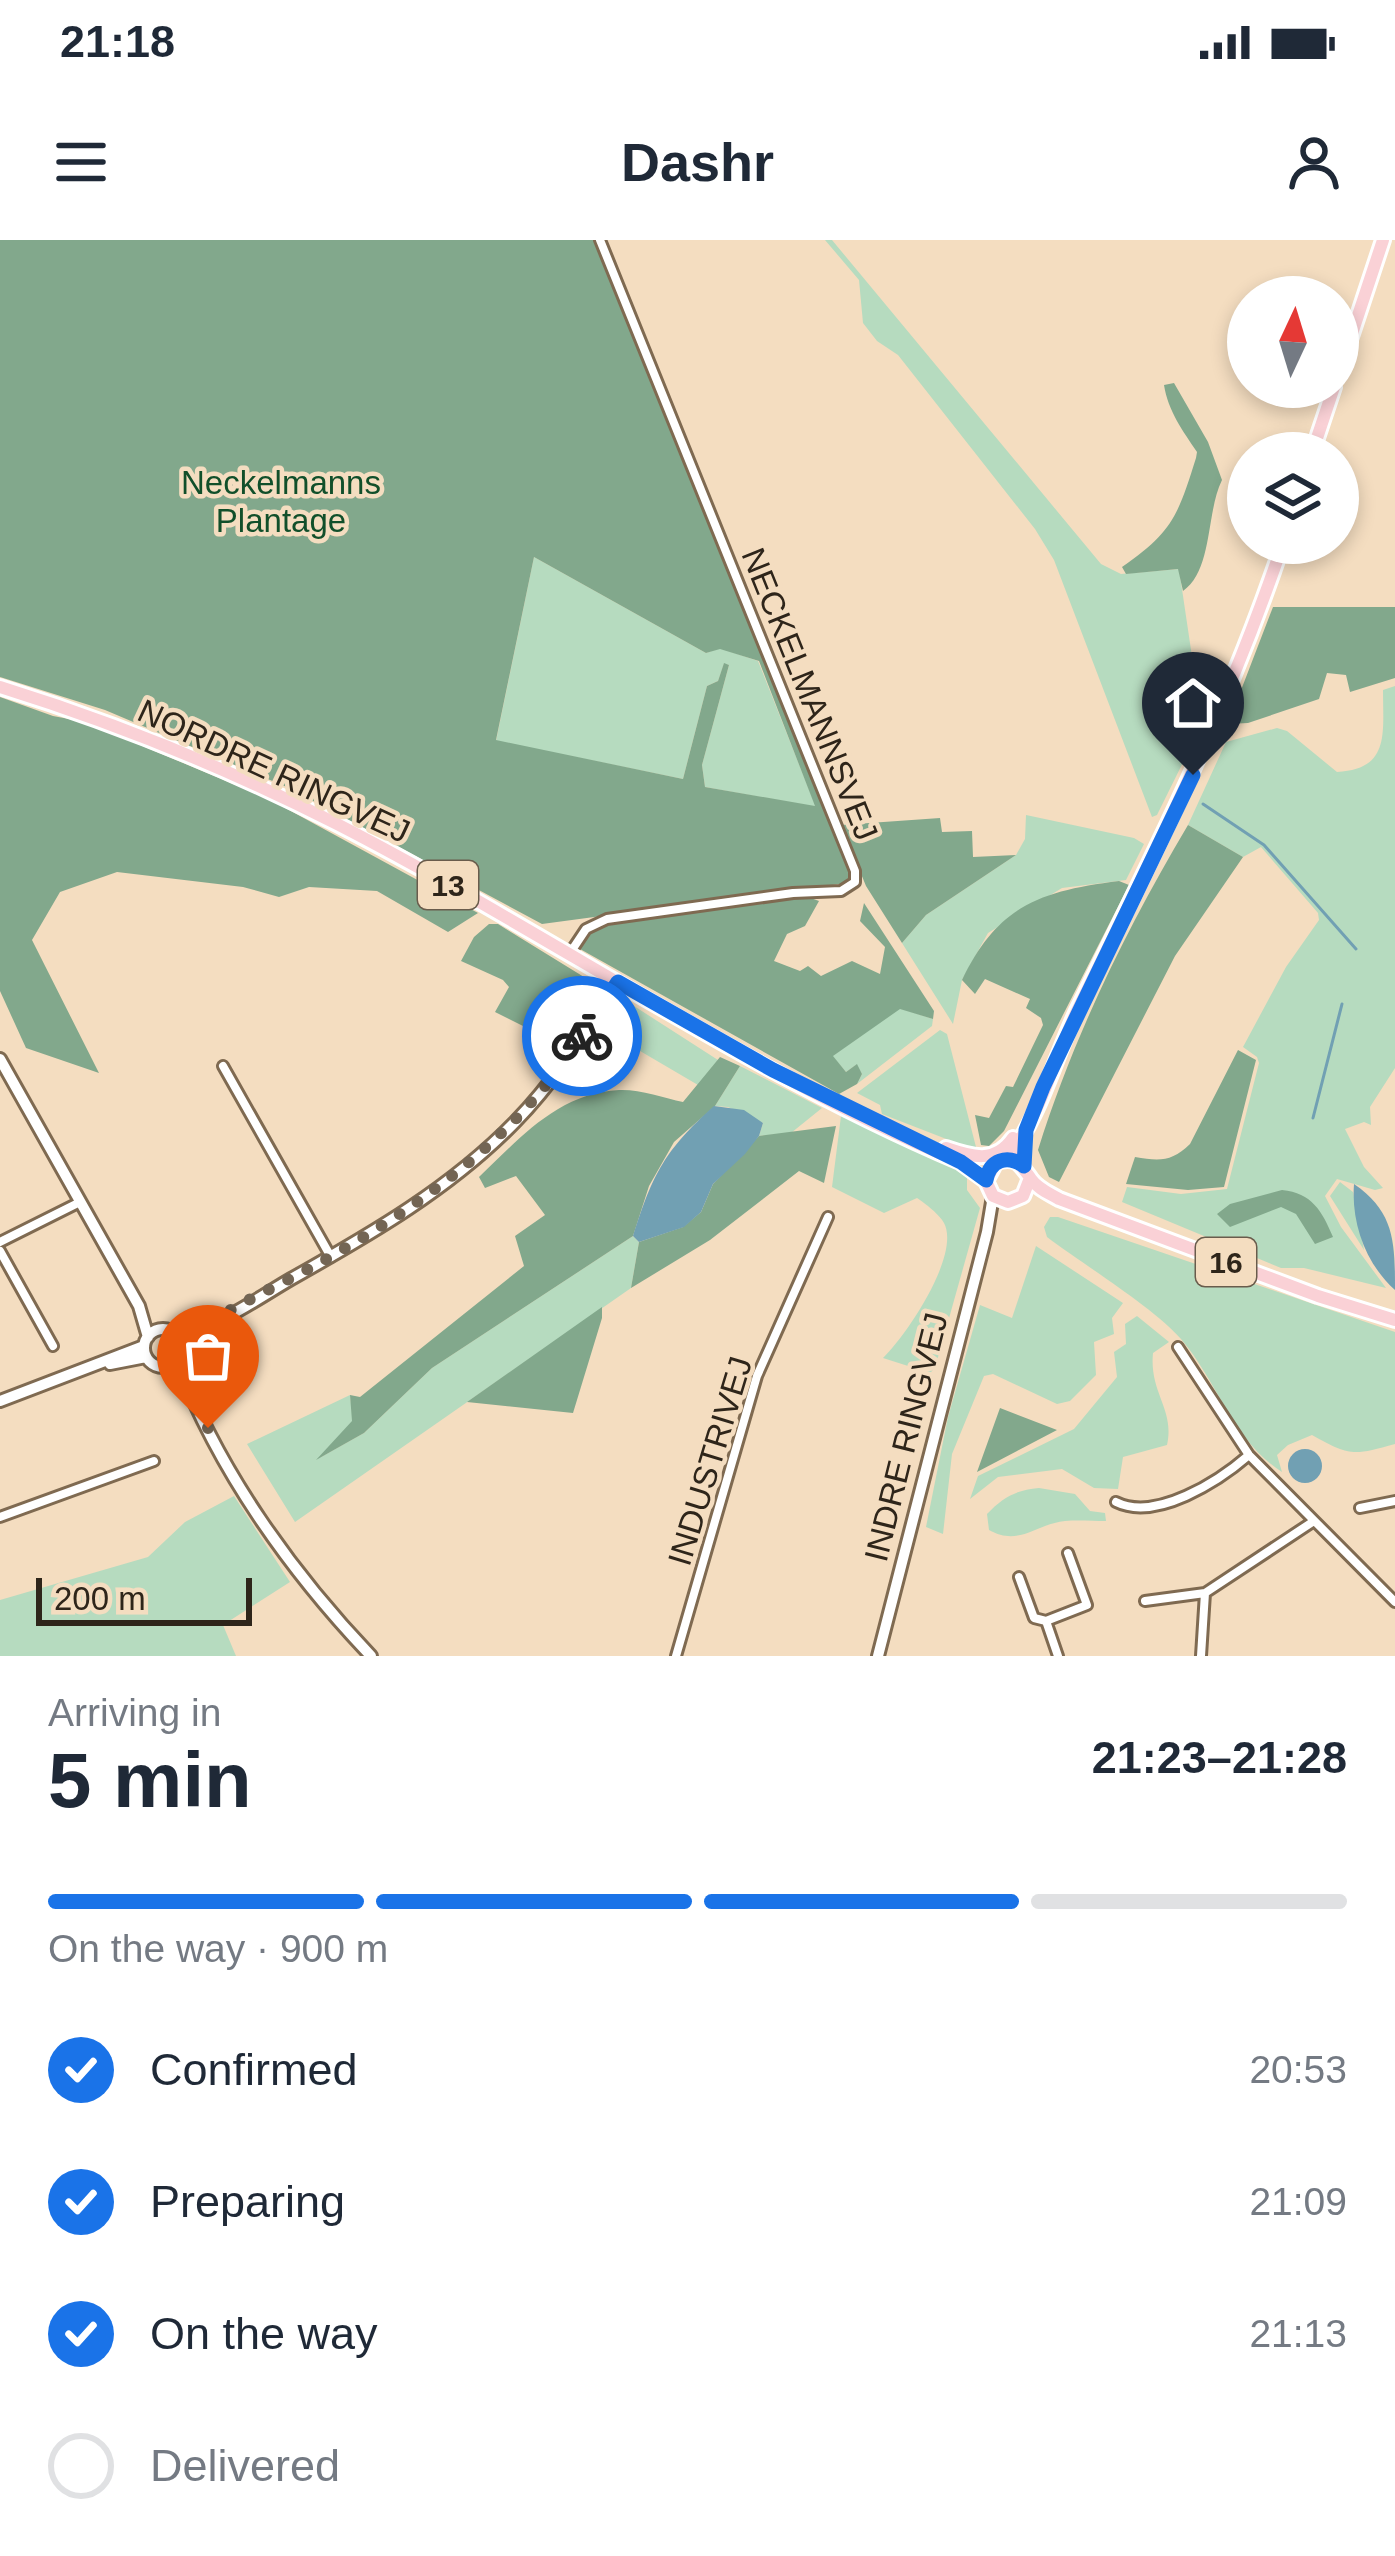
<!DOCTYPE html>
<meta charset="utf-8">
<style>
body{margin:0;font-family:Helvetica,sans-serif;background:#f6f6f7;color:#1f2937;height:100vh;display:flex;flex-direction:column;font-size:45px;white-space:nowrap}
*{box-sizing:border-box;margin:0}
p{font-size:39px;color:#747a83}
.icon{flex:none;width:66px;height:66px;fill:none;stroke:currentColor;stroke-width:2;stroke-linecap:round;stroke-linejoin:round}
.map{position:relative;height:1416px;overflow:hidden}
.side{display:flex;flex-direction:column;background:#fff;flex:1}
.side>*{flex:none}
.needle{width:78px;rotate:4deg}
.fabs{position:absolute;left:1227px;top:36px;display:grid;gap:24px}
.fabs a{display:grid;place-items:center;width:132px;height:132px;border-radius:50%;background:#fff;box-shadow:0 6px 18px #0003;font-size:60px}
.scale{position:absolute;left:36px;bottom:30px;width:216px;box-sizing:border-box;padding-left:12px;border:6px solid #2e251a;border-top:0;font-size:33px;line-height:42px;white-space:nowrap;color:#2e251a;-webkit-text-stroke:9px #f4ddc0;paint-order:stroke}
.pin{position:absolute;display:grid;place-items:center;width:102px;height:102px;color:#fff;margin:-123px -51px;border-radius:50% 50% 50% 0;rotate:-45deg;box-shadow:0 0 12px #0007}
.pin .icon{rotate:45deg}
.courier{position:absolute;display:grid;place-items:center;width:120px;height:120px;margin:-60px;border:9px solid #1a73e8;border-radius:50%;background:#fff;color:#222;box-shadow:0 3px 15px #0007}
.head em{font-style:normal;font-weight:600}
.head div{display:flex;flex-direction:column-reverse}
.head{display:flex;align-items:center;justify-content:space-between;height:204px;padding:0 48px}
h1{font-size:78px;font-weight:600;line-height:90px}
.bar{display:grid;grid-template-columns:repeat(4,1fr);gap:18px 12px;align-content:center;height:144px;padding:0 48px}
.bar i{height:15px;border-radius:9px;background:#e0e1e3}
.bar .active{background:#1a73e8}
.bar p{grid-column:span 4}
ol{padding:0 48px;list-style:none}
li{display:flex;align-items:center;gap:36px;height:132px}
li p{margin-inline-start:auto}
li .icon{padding:12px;border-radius:50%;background:#1a73e8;color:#fff;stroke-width:4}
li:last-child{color:#747a83}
li i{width:66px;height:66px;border:6px solid #e0e1e3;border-radius:50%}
.status{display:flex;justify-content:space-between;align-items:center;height:84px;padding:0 60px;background:#fff;direction:ltr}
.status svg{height:33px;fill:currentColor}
header{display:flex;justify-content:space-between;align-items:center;height:156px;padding:0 48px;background:#fff;font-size:54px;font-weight:600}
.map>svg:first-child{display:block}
.green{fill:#b6dbbf}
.forest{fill:#82a88c;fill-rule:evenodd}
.water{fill:#71a0b3}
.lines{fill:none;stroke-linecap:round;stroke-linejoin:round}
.stream{stroke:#71a0b3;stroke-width:3}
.street-casing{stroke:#7f6a51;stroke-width:14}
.secondary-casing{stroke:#7f6a51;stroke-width:16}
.primary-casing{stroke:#fff;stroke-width:18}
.street{stroke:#fff;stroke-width:8}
.secondary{stroke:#fff;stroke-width:10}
.primary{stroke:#fad1d6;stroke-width:12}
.done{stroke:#736554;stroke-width:12;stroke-dasharray:0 21.6}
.route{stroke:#1a73e8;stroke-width:15}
.labels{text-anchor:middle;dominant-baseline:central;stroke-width:9;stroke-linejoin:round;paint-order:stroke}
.shield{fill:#f4ddc0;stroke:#695c4c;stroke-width:3}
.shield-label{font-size:30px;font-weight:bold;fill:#2e251a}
.park-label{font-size:33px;fill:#114f2a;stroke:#f4ddc0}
.street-label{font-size:33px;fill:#2e251a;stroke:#f4ddc0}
</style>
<div class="status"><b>21:18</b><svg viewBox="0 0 49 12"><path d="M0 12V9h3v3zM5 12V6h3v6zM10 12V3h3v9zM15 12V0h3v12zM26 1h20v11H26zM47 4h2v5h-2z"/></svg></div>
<header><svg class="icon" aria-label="menu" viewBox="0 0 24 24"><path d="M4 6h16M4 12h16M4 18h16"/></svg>Dashr<svg class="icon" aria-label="person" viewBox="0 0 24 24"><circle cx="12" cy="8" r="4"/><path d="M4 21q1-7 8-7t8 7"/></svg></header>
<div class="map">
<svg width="1395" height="1416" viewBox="0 0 1395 1416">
<rect width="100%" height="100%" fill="#f4ddc0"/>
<path class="green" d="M 825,0 L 832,0 L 1101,324 L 1121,334 L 1179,329 L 1202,484 L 1157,575 L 1152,577 L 1054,320 L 1035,289 L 898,115 L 877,101 L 863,83 L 859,40 Z
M 534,317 L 706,413 L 720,408 L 758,421 L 816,567 L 705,547 L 702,525 L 729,425 L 724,424 L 718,441 L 707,446 L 683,539 L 496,501 Z
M 1395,446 L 1395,828 L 1370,867 L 1371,885 L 1364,882 L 1345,889 L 1364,927 L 1383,948 L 1375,950 L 1337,939 L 1325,956 L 1341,987 L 1386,1048 L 1304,1028 L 1281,1028 L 1122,962 L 1127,947 L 1181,954 L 1227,949 L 1259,823 L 1257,817 L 1243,807 L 1286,727 L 1319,680 L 1318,673 L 1261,607 L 1243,617 L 1188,585 L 1226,502 L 1277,488 L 1287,491 L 1337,532 C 1390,529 1383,494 1383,450 Z
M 1026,575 L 1134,598 L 1144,604 L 1126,640 L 1062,648 L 988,693 L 962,740 L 953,784 L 902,703 L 926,675 L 1016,615 L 1025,599 Z
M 620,757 L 718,820 L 698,845 L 623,801 L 619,805 L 594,791 Z
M 900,768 L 933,779 L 932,786 L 857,844 L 862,834 L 856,825 L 846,832 L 832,816 Z
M 940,790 L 947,794 L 976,907 L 972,909 L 882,874 L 880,865 L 857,853 Z
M 740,826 L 822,868 L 791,893 L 759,896 L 763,883 L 728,867 L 715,866 Z
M 841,876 L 967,934 L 967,950 L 980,968 L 935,1128 L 930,1133 L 883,1118 C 906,1096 961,1015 944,983 C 940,975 925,963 917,958 L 884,973 L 832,947 Z
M 1340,942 L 1353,952 L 1364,1010 L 1330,956 Z
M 1050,977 L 1058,977 L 1395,1092 L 1395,1204 C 1352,1216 1350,1216 1312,1195 L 1288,1205 L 1277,1215 L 1282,1232 C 1232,1200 1218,1142 1181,1099 C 1153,1067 1084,1025 1047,997 L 1044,987 Z
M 633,996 L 639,1002 L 631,1048 L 295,1282 L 247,1204 L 350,1155 L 353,1181 L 321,1217 L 364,1193 L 432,1128 Z
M 1036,1006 L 1123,1063 L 1112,1078 L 1114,1094 L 1094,1102 L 1096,1135 L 1070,1161 L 1057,1164 L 993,1134 L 984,1136 L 952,1214 L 943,1294 L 926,1287 L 948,1177 L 980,1065 L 1012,1078 Z
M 1137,1076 L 1169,1102 L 1153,1113 C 1149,1153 1175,1169 1167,1205 L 1123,1217 L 1118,1249 L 1094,1248 L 1062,1229 L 998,1237 L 970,1259 L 978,1236 L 1074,1189 L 1117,1137 L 1114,1112 L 1126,1104 L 1125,1084 Z
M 1039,1248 L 1075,1254 L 1090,1271 L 1105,1273 L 1106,1281 C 1093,1281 1078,1280 1065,1281 C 1036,1284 1019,1307 989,1290 L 987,1274 C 1003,1257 1016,1250 1039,1248 Z
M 234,1256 L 290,1342 L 223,1385 L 236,1416 L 0,1416 L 0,1360 L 148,1317 L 185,1282 Z"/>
<path class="forest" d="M 0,0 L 602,0 L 852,633 L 847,643 L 542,684 L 289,548 L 105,470 L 0,437 ZM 534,317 L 706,413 L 720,409 L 759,421 L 815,566 L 705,547 L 702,525 L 729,425 L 724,423 L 718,441 L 707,446 L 683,539 L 496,500 Z
M 1174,143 L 1208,202 L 1222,240 C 1206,272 1213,330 1183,351 L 1178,329 L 1126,334 L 1122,327 C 1173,292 1178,275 1196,218 L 1197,212 C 1183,191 1168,171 1164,145 Z
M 1273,367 L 1395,367 L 1395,438 L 1350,452 L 1346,435 L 1327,433 L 1319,459 L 1248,483 L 1228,484 Z
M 0,457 L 53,476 L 85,482 L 267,558 L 478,673 L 448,692 L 377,651 L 309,647 L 279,657 L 243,647 L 117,632 L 60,652 L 32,700 L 99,833 L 26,808 L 0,751 Z
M 940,578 L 942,592 L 972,591 L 973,617 L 1016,615 L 926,675 L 902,703 L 866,646 L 841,585 Z
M 1188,585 L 1243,617 L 1175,716 L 1059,942 L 1049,937 L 1038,910 C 1074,795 1127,688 1188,585 Z
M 1119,641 L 1129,645 L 1004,891 L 989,906 L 981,905 L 975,875 L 989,878 L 1006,846 L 1013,847 L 1043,785 L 1041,778 L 1026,768 L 1030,759 L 985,739 L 975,754 L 962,740 C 998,665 1041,651 1119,641 Z
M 805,656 L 819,661 L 805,686 L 787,694 L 774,721 L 800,731 L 808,726 L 821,736 L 852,721 L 880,734 L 885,707 L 860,681 L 864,663 L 934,771 L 933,779 L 900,769 L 833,816 L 846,832 L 857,824 L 862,834 L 857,844 L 839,854 L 580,709 L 591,692 L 611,683 Z
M 489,684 L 498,684 L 584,737 L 586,750 L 555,802 L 495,772 L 509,747 L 503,740 L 461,721 L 474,697 Z
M 1238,810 L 1256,820 L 1224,947 L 1188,950 L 1126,944 L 1135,917 C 1159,921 1172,922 1190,904 Z
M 720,817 L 740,826 L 715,866 L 674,902 L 649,946 L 633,996 L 432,1128 L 364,1193 L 316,1220 L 352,1181 L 350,1155 L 360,1157 L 524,1026 L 515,996 L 545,975 L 516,936 L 485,948 L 479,937 C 519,899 558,853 619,850 C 639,849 664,858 683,862 Z
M 836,886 L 824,943 L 799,931 L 710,1000 L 631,1048 L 639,1002 L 683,987 L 701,972 L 713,944 L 759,896 Z
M 1282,950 C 1312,953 1322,971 1333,997 L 1315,1004 L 1296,974 L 1281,967 L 1230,987 L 1217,974 L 1230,964 Z
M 602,1067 L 602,1078 L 573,1173 L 467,1162 Z
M 1000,1168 L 1057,1190 L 977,1232 Z"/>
<path class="water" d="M 714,866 L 744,870 L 763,883 L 759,896 L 745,914 L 713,944 L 701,972 L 684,987 L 639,1002 L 633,996 C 653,933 665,910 714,866 Z
M 1354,944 C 1395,972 1395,1003 1395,1050 C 1366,1024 1351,984 1354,944 Z
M1288 1226a17 17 0 1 1 34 0a17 17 0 1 1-34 0Z"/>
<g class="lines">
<path class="stream" d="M 1203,564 L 1264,605 L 1356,709
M 1313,878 L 1342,764"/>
<g class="street-casing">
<path id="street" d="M 570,713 L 586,689 L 607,679 L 793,653 L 841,651 L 855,642 L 855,631 L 600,0
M 223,826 L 331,1017
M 0,1002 L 80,962
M 0,1011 L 53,1106
M 1178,1107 L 1249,1215 L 1395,1362
M 1116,1262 C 1156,1282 1219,1241 1249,1215
M 1360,1268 L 1395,1261
M 0,1277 L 154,1221
M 1019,1337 L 1034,1378 L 1046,1381 L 1058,1416
M 1145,1361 L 1205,1353
M 1046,1381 L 1087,1365 L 1068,1313
M 676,1416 L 757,1136 L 828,977
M 1201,1416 L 1205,1353 L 1314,1281"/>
</g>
<g class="secondary-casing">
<path id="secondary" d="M 0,819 L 139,1066 L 148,1097
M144 1108a19 19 0 1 1 38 0a19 19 0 1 1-38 0Z
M 176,1095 C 217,1088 255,1060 291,1039 C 371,994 451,948 515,882 C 556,840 587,790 618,742
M 177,1121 C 218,1230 291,1332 371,1416
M 110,1124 L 146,1117
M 0,1161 L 144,1106
M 878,1416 L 987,992 L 993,956"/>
</g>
<g class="primary-casing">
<path id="primary" d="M 1338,136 L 1383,0
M 1312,213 L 1334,147
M 0,447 C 116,483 229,529 337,584 C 547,692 743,830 960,922 L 986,941
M 946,908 C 972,917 995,924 1013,898
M 1007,919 C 1040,877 1054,819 1077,771 C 1154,614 1227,470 1283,303
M 1030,938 L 1023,956 L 1008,962 L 993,956 L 986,941 L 996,922 C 1017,916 1020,924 1031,939 C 1038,949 1049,953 1059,959 L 1318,1056 L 1395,1080"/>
</g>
<use href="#street" class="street"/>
<use href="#secondary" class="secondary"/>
<use href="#primary" class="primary"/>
</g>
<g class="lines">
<path class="done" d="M 208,1188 C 197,1168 167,1127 182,1105 C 198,1082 294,1038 323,1021 C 425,963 517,896 582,796"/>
<path class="route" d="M 582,796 L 618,742 L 773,830 L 961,922 L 986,940 C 990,920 1007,914 1024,926 L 1026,890 L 1043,847 L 1193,535"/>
</g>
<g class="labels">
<g class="shield">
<rect x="418" y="621" width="60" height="48" rx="9"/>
<rect x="1196" y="998" width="60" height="48" rx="9"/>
</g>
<g class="shield-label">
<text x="448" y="645">13</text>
<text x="1226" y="1022">16</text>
</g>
<g class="park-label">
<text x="281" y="242">Neckelmanns<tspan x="281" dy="38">Plantage</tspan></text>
</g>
<g class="street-label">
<text transform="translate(810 454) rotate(68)">NECKELMANNSVEJ</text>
<text transform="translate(274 531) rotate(25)">NORDRE RINGVEJ</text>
<text transform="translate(906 1197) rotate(-76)">INDRE RINGVEJ</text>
<text transform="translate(710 1221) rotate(-73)">INDUSTRIVEJ</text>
</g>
</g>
</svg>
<div class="fabs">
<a><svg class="needle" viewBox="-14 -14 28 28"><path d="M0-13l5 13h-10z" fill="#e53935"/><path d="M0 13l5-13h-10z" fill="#747a83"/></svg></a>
<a><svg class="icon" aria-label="layers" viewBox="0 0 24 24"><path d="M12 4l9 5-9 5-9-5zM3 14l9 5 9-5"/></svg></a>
</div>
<div class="scale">200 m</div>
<div class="pin" style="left:208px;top:1188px;background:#ea580c"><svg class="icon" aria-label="bag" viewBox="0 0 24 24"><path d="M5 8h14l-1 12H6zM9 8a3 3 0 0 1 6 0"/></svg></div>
<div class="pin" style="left:1193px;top:535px;background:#1f2937"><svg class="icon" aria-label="home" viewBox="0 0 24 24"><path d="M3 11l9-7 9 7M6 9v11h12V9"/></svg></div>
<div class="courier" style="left:582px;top:796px"><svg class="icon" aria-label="bike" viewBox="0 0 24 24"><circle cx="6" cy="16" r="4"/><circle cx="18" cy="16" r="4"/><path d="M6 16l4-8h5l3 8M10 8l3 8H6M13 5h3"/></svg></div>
</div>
<section class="side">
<div class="head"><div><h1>5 min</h1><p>Arriving in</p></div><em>21:23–21:28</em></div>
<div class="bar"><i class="active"></i><i class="active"></i><i class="active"></i><i></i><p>On the way · 900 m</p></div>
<ol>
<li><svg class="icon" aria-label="check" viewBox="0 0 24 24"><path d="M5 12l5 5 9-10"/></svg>Confirmed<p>20:53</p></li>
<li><svg class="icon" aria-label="check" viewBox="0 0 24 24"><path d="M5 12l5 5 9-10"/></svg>Preparing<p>21:09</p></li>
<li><svg class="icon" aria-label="check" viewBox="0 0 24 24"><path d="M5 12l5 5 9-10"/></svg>On the way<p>21:13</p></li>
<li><i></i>Delivered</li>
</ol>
</section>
